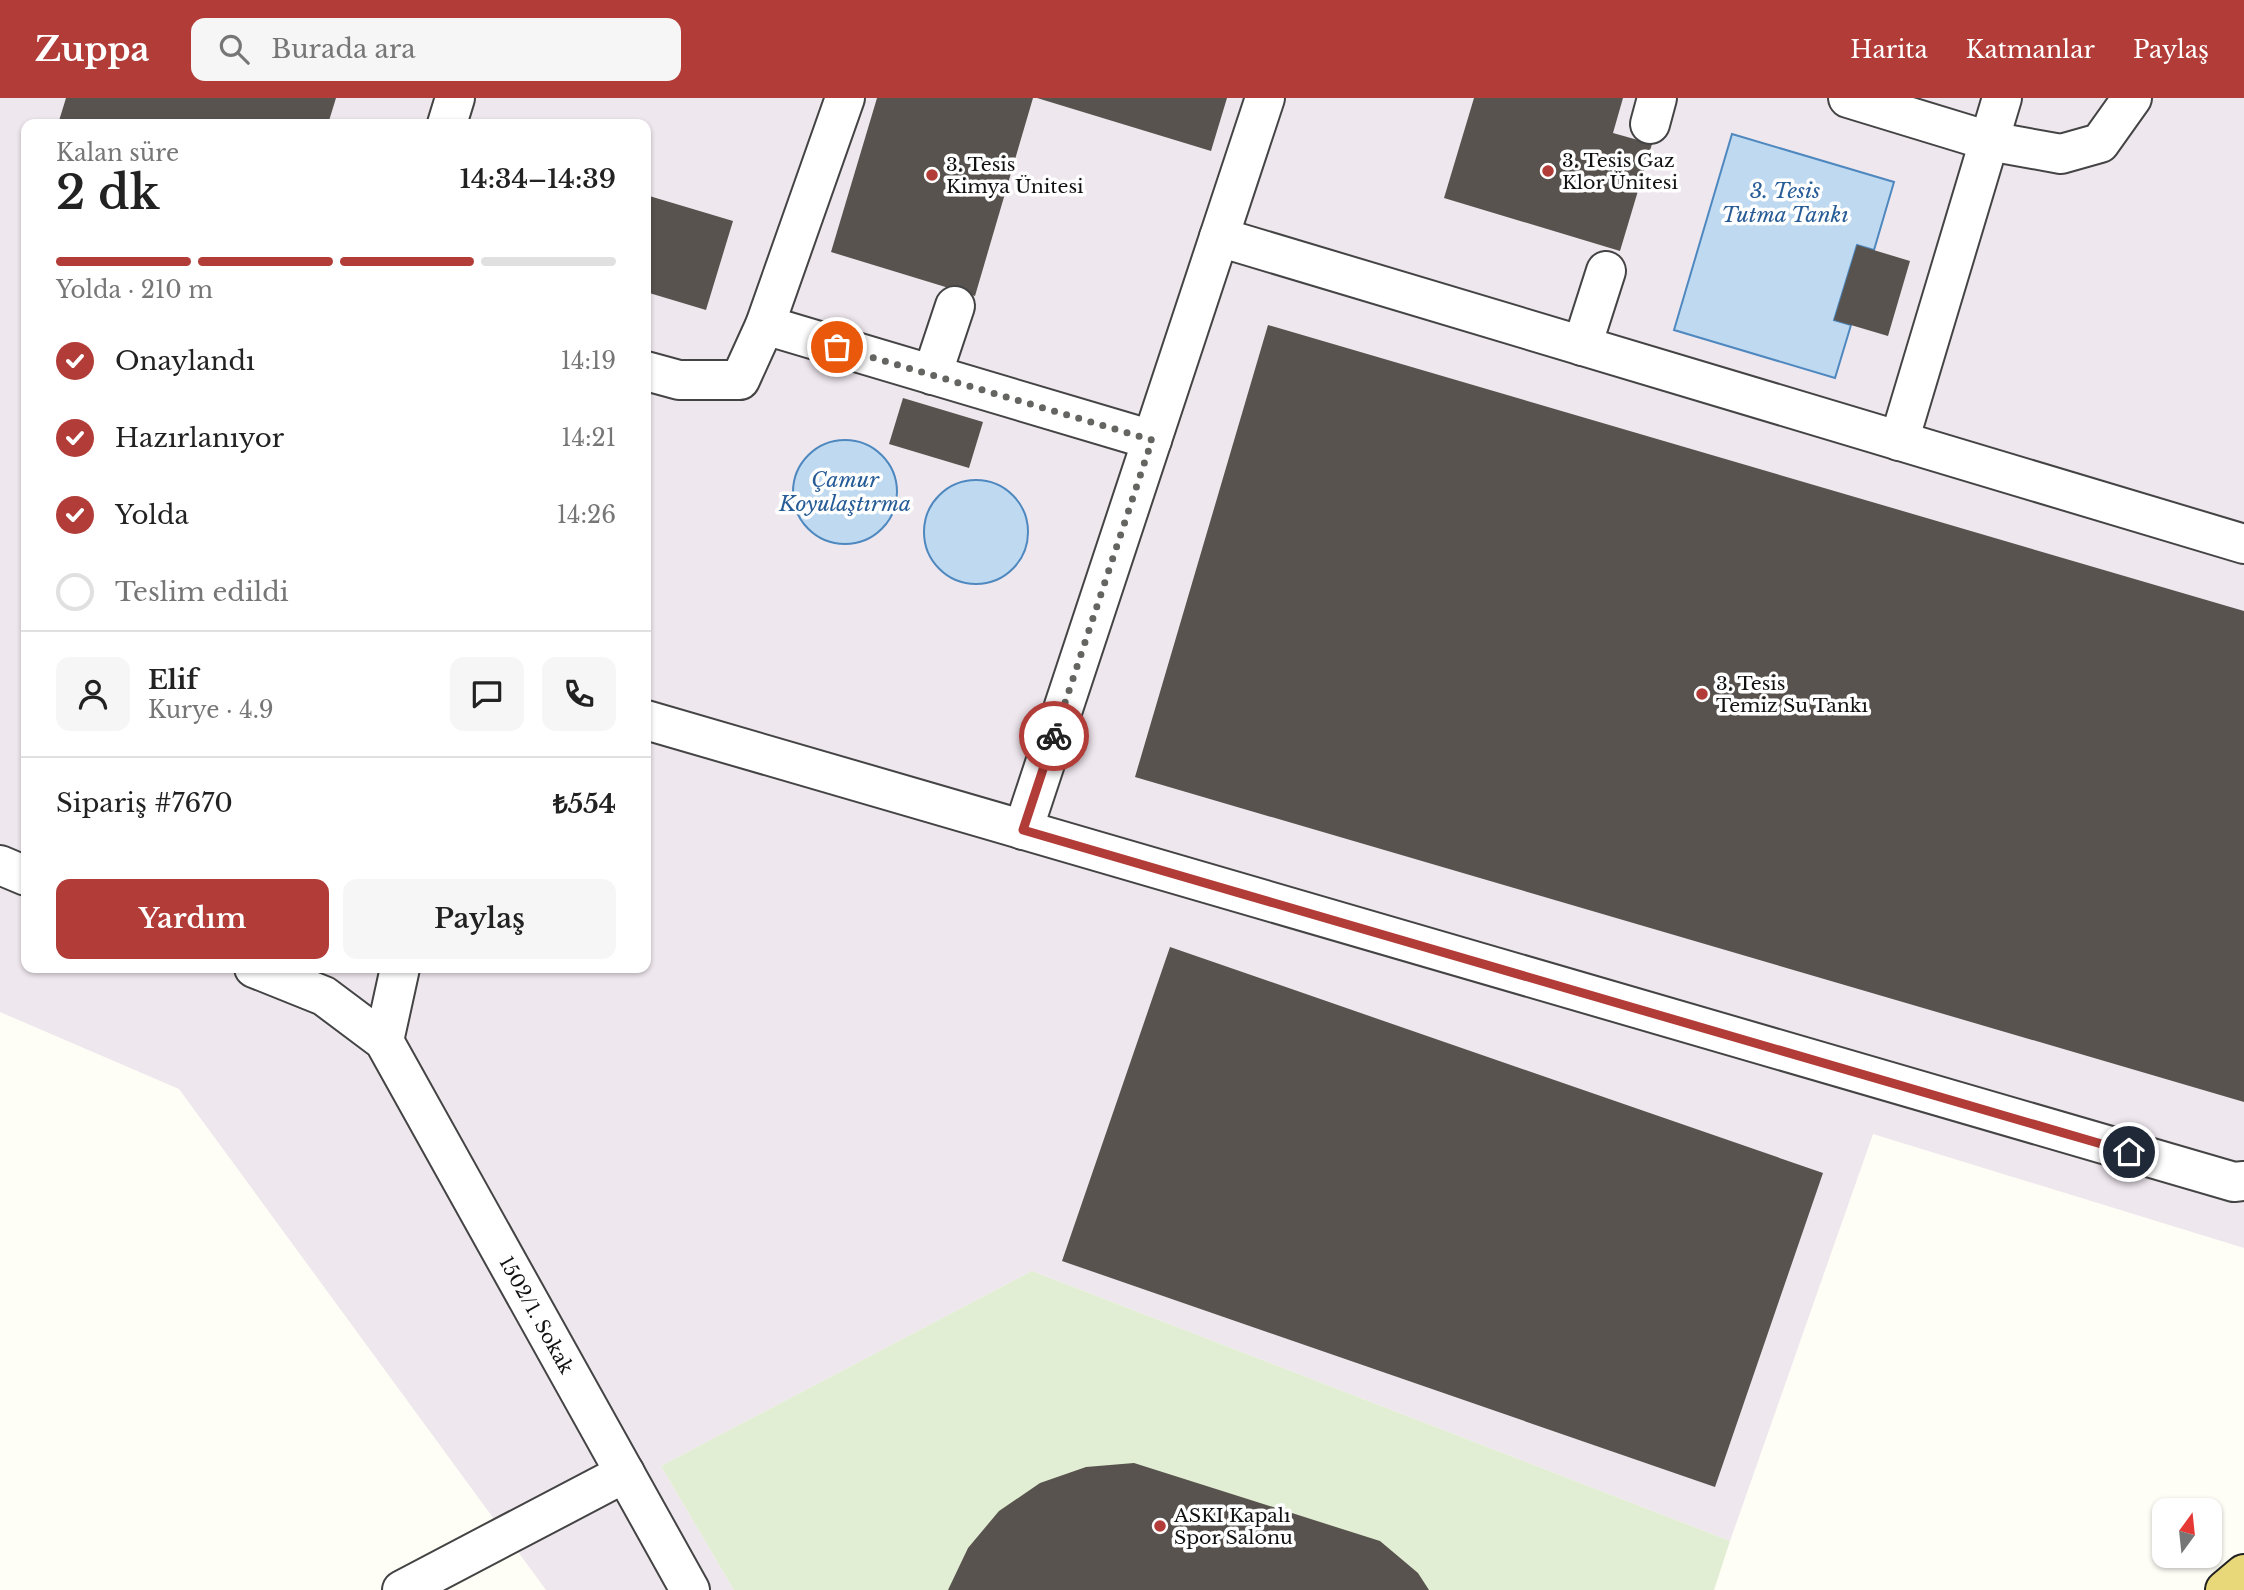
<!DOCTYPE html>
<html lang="tr">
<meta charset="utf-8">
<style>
body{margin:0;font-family:"Libre Baskerville",serif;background:#f6f6f6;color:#222;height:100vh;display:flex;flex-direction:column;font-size:26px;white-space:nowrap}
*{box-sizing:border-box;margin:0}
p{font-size:23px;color:#767676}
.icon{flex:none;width:38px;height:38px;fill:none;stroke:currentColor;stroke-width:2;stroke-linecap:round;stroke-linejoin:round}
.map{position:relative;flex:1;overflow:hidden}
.details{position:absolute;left:21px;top:21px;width:630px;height:854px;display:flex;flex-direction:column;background:#fff;border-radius:14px;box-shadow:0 2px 5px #0004}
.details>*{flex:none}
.needle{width:46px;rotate:15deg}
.fabs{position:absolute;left:2152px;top:1400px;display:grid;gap:14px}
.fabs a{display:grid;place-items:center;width:70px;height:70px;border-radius:14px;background:#fff;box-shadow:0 2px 5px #0004;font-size:35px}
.pin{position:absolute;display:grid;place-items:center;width:60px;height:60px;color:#fff;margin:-30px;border:4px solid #fff;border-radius:50%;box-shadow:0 2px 7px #0007}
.courier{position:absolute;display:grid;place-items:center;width:70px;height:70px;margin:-35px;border:5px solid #b23c37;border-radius:50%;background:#fff;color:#222;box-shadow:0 2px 9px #0007}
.summary em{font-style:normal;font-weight:600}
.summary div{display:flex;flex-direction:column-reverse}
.summary{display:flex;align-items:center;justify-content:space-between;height:119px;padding:0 35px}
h1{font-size:46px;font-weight:600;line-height:52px}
.bar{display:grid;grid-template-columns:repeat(4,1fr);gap:10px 7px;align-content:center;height:84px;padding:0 35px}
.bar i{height:9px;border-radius:5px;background:#e0e0e0}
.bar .current{background:#b23c37}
.bar p{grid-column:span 4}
.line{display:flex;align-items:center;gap:18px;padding:0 35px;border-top:2px solid #e0e0e0}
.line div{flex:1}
.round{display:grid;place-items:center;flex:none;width:74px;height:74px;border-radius:14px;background:#f6f6f6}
ol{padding:0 35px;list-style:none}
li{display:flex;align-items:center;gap:21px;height:77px}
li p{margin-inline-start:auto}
li .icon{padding:7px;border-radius:50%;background:#b23c37;color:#fff;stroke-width:4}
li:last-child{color:#767676}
li i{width:38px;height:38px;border:4px solid #e0e0e0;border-radius:50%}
.cta{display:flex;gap:14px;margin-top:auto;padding:14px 35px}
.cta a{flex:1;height:80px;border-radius:14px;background:#b23c37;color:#fff;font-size:28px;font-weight:600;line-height:80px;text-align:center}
.cta a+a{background:#f6f6f6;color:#222}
header{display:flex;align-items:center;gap:42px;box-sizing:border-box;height:98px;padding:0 35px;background:#b23c37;color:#fff}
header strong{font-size:33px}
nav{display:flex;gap:38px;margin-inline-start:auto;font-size:24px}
.search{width:490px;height:63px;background:#f6f6f6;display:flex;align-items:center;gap:18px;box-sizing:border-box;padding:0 24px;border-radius:14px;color:#767676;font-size:26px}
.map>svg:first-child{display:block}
.industrial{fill:#eee7ee;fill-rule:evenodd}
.pitch{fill:#e2eed3}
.water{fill:#bfdaf0;stroke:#4e88bf;stroke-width:2}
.building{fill:#58534e}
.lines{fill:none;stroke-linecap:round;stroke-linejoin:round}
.minor-casing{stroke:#444;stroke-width:42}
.major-casing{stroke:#222;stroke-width:42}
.minor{stroke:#fff;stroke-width:38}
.major{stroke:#e9d87a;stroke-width:38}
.done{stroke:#646461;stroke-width:7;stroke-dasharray:0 12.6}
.route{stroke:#b23c37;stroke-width:9}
.poi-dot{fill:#b23c37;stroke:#fff;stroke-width:2.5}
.labels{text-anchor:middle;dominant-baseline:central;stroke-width:7;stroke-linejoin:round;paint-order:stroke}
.poi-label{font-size:19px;fill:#111;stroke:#fff;text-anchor:start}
.street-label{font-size:19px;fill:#111;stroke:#fff}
.water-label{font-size:21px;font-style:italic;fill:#275c96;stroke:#fff}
</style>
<header>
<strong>Zuppa</strong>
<div class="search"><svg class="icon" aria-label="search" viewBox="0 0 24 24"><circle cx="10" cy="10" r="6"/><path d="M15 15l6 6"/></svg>Burada ara</div>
<nav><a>Harita</a><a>Katmanlar</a><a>Paylaş</a></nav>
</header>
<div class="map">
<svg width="2244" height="1492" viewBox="0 0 2244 1492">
<rect width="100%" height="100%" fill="#fefdf6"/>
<path class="industrial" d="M 0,0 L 2244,0 L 2244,1150 L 1873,1036 L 1730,1443 L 1032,1173 L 661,1368 L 734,1492 L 546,1492 L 179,991 L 0,914 ZM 26,26 L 646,26 L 646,870 L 26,870 Z"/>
<path class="pitch" d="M 1032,1173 L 1730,1443 L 1714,1492 L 734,1492 L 661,1368 Z"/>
<path class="water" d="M 1732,36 L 1894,84 L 1874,152 L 1857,147 L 1834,222 L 1851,227 L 1835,280 L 1674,232 Z
M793 394a52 52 0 1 1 104 0a52 52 0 1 1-104 0Z
M924 434a52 52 0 1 1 104 0a52 52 0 1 1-104 0Z"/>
<path class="building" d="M 66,0 L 336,0 L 328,26 L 58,26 Z
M 877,0 L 1033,0 L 975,198 L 831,154 Z
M 1037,0 L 1227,0 L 1211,53 Z
M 1474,0 L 1623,0 L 1613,35 L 1652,46 L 1620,153 L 1444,100 Z
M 646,97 L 733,123 L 706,212 L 646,194 Z
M 1857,147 L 1910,163 L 1888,238 L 1834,222 Z
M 1268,227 L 2244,513 L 2244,1004 L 1135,679 Z
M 903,300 L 983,324 L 969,370 L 889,346 Z
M 1170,849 L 1823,1075 L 1715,1389 L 1062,1163 Z
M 1134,1365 L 1380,1443 L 1418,1475 L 1429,1492 L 948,1492 L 968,1450 L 999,1413 L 1040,1385 L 1086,1369 Z"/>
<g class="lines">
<g class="minor-casing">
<g id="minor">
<path d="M 1848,0 L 1989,43 L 2061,56 L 2100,45 L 2132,0"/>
<path d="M 447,26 L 455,0"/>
<path d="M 1650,26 L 1657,0"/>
<path d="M 1219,139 L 2244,446"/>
<path d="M 765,227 L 1152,342"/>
<path d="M 1582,248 L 1606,173"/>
<path d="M 646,273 L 679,282 L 740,282 L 765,227 L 845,0"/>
<path d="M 932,277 L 955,208"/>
<path d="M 1899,343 L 2002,0"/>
<path d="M 646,622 L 2234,1084 L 2244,1083"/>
<path d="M 1023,732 L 1265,0"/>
<path d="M 0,767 L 26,778"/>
<path id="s1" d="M 254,870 L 324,898 L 384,943 L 690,1492"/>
<path d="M 384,943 L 400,870"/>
<path d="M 402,1492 L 625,1375"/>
</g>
</g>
<g class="major-casing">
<path id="major" d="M 2225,1492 L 2244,1476"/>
</g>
<use href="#minor" class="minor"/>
<use href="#major" class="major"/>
</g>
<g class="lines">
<path class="done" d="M 837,249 L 1152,342 L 1054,638"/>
<path class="route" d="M 1054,638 L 1023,732 L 2129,1054"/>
</g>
<g class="poi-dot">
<circle cx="1548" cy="73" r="7"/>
<circle cx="932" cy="77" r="7"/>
<circle cx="1702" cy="596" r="7"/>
<circle cx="1160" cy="1428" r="7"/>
</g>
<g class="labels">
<g class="poi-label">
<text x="1562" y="62">3. Tesis Gaz<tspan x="1562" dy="22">Klor Ünitesi</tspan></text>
<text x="946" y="66">3. Tesis<tspan x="946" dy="22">Kimya Ünitesi</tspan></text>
<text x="1716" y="585">3. Tesis<tspan x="1716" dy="22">Temiz Su Tankı</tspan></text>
<text x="1174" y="1417">ASKI Kapalı<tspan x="1174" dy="22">Spor Salonu</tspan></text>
</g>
<g class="street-label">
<text stroke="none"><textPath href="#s1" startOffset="464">1502/1. Sokak</textPath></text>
</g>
<g class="water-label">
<text x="1785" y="93">3. Tesis<tspan x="1785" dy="24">Tutma Tankı</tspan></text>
<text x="845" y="382">Çamur<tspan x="845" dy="24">Koyulaştırma</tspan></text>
</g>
</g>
</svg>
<div class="fabs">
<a><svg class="needle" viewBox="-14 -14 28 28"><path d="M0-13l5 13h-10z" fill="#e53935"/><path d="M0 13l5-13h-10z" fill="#767676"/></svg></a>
</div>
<div class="pin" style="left:837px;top:249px;background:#ea580c"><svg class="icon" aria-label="bag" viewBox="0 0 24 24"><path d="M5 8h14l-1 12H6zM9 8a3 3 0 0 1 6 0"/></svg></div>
<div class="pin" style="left:2129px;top:1054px;background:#1f2937"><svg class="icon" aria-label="home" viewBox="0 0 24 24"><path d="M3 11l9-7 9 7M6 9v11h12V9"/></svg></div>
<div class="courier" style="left:1054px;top:638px"><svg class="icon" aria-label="bike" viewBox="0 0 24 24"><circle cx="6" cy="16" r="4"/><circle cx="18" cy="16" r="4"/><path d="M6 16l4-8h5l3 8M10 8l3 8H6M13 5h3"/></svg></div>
<section class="details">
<div class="summary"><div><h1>2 dk</h1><p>Kalan süre</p></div><em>14:34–14:39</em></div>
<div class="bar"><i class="current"></i><i class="current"></i><i class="current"></i><i></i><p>Yolda · 210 m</p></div>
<ol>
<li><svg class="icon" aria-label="check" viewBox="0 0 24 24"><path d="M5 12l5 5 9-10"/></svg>Onaylandı<p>14:19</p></li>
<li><svg class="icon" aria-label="check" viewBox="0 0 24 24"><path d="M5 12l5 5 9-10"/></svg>Hazırlanıyor<p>14:21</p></li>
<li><svg class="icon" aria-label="check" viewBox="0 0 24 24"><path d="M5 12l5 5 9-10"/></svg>Yolda<p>14:26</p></li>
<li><i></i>Teslim edildi</li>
</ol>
<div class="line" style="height:126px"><a class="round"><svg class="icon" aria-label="person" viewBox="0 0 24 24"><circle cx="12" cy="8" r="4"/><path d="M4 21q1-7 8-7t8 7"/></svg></a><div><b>Elif</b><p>Kurye · 4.9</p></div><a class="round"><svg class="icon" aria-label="chat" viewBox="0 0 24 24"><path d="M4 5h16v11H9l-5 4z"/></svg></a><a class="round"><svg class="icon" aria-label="phone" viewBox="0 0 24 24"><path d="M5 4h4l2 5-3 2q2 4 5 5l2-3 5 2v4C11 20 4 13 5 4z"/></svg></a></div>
<div class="line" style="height:91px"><div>Sipariş #7670</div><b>₺554</b></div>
<div class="cta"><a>Yardım</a><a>Paylaş</a></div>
</section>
</div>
